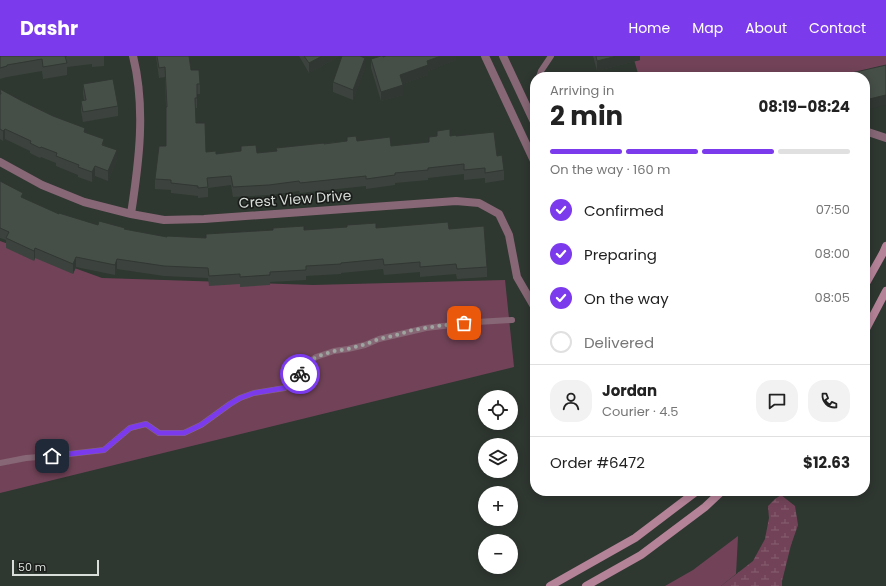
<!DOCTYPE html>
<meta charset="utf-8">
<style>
body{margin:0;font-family:Poppins,sans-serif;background:#f2f2f2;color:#222;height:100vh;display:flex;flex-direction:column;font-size:15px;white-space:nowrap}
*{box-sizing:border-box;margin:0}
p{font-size:13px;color:#767676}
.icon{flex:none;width:22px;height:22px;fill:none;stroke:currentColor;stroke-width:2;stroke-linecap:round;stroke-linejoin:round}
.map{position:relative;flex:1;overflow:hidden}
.side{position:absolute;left:530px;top:16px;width:340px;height:424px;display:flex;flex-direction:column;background:#fff;border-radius:16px;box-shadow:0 2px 10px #0003}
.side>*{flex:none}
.fabs{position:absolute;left:478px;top:334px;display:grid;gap:8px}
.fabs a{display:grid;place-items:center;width:40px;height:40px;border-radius:50%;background:#fff;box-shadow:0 2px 10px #0003;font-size:20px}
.scale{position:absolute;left:12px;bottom:10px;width:87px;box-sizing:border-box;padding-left:4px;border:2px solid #d9deda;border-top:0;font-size:11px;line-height:14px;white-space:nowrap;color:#d9deda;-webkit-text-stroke:3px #1a1d1a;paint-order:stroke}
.pin{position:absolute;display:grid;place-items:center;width:34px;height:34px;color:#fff;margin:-17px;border-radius:8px;box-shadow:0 2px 6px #0006}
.courier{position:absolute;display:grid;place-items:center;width:40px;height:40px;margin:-20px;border:3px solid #7c3aed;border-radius:50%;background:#fff;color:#222;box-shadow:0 1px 5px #0007}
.overview em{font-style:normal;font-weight:700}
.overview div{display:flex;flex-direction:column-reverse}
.overview{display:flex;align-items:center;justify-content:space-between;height:68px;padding:0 20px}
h1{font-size:26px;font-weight:700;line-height:30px}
.bar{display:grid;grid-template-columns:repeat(4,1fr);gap:6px 4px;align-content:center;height:48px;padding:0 20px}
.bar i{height:5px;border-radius:3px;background:#e0e0e0}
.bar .current{background:#7c3aed}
.bar p{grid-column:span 4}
.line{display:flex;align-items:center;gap:10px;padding:0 20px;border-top:1px solid #e0e0e0}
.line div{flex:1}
.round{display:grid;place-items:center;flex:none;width:42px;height:42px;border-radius:16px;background:#f2f2f2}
ol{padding:0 20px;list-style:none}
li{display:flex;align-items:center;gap:12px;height:44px}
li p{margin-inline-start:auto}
li .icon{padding:4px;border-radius:50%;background:#7c3aed;color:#fff;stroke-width:4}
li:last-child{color:#767676}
li i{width:22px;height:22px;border:2px solid #e0e0e0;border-radius:50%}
header{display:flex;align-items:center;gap:24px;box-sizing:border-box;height:56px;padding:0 20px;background:#7c3aed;color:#fff}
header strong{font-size:19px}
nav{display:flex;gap:22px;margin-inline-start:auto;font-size:14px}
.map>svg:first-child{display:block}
.grass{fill:#724358}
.wetland{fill:url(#wetland-marsh)}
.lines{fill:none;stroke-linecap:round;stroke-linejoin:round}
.service{stroke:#876775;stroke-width:6}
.minor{stroke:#876775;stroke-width:8}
.tertiary{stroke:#876775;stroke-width:8}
.secondary{stroke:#b58398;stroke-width:8}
.wall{fill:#3c433e}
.shaded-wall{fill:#313732}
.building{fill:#464e48;stroke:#313732}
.done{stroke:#9ea49f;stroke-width:4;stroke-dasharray:0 7.2}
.route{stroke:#7c3aed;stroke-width:5}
.labels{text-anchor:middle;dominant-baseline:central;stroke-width:3.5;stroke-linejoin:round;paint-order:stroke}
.street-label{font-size:14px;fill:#d9deda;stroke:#1a1d1a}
</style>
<header>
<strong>Dashr</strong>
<nav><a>Home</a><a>Map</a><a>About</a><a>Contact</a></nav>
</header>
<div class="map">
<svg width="886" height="530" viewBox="0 0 886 530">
<defs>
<pattern id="wetland-marsh" width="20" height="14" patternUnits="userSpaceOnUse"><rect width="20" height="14" fill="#724358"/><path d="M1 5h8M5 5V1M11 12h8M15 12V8" fill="none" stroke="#865e6f"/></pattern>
</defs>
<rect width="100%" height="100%" fill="#2f3731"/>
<path class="grass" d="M 633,0 L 886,0 L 886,18 L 865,21 L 639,21 Z
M 0,185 L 102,222 L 313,229 L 505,224 L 514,311 L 0,437 Z
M 738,480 L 736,518 L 721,530 L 665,530 L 693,514 Z"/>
<path class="wetland" d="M 781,439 L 795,450 L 798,469 L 791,489 L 782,525 L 782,530 L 721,530 L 753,505 L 765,483 L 769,462 L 768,450 L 775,443 Z"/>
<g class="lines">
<path class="service" d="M 539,21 L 541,15 L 551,0
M 0,407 L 26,402 L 52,400 L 104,394 L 130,372 L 146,368 L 159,377 L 184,377 L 201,369 L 230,348 L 240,342 L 254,337 L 285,332 L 293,327 L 301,318 L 309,306 L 316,301 L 334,295 L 348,293 L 365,289 L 379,283 L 426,272 L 477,266 L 512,264"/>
<path class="minor" d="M 865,75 L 886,82
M 0,106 L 42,129 L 84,146 L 131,158 L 164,164 L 204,163 L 456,145 L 479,147 L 499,158 L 509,179 L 517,221 L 535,252
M 131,158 C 139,106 146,52 133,0"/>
<path class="tertiary" d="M 485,0 L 535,107
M 503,0 L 535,68"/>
<path class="secondary" d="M 865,229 L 883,197 L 886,190
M 865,275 L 886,235
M 550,530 L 635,482 L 697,435
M 586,530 L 641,499 L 705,451 L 722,435"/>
</g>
<path class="wall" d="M 0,0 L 104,0 L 104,10 L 92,11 L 92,8 L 67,11 L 67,19 L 43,23 L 42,15 L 7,21 L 0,23 Z
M 156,0 L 189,0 L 191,14 L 200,28 L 200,38 L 197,38 L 197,52 L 195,52 L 196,67 L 206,96 L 216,98 L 241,95 L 241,90 L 257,97 L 276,95 L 276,92 L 347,85 L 347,81 L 357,85 L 391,90 L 429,86 L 429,81 L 437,80 L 437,75 L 450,80 L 456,80 L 497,100 L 504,114 L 504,124 L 485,127 L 485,122 L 464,124 L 464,118 L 428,122 L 428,124 L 395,127 L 395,129 L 366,133 L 366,130 L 300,137 L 299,135 L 269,139 L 233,141 L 231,129 L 208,132 L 208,141 L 198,142 L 198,140 L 171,137 L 171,134 L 155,133 L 155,123 L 166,90 L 166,51 L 165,21 L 159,22 Z
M 299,0 L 338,0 L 338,1 L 309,17 Z
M 456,0 L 456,4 L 428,15 L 428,19 L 403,28 L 403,39 L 381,45 L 371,12 L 371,3 L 383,1 Z
M 593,0 L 640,0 L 640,4 L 597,15 Z
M 365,12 L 353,44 L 333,36 L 333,26 Z
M 83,28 L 118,50 L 118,60 L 83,66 L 81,55 L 81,45 L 84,44 L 83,38 Z
M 0,33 L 22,45 L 85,76 L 104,89 L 117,104 L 108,125 L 95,120 L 92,126 L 78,121 L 78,119 L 56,110 L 56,107 L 41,101 L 40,102 L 30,97 L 30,95 L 5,83 L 3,85 L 0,83 Z
M 0,125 L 23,142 L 59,158 L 98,169 L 167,181 L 206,182 L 206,178 L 376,172 L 449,173 L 487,211 L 487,221 L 457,223 L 456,218 L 420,221 L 420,216 L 384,219 L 383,213 L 341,217 L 341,218 L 306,220 L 306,224 L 270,226 L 270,229 L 240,231 L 240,228 L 209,230 L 208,222 L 164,220 L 117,213 L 115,219 L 76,211 L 73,218 L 35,202 L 34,205 L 6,192 L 6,184 L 0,182 Z"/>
<path class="shaded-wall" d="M 322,0 L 338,0 L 338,1 L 309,17 L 309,7 Z
M 441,0 L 456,0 L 456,4 L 428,15 L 428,19 L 400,29 L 400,19 L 427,5 Z
M 617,0 L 640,0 L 640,4 L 597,15 L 597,5 Z
M 365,2 L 365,12 L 353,44 L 353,34 Z
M 403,29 L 403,39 L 381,45 L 381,36 Z
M 886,39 L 886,49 L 865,54 L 865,44 Z
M 5,73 L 5,83 L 3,85 L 3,75 Z
M 117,94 L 117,104 L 108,125 L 108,115 Z
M 95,110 L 95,120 L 92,126 L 92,116 Z
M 35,192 L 35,202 L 34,205 L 34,195 Z
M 76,201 L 76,211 L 73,218 L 73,208 Z
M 117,203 L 117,213 L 115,219 L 115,209 Z"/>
<path class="building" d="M 0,0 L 67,0 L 65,0 L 67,7 L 43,11 L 42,3 L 7,9 L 7,10 L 0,12 Z
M 157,0 L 189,0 L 191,14 L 199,14 L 200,28 L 197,28 L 197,42 L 195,42 L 196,67 L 205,67 L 206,96 L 216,95 L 216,98 L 241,95 L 241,90 L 256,89 L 257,97 L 277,95 L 276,92 L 324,87 L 324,88 L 347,85 L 347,81 L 356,80 L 357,85 L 390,81 L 391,90 L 429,86 L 429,81 L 437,80 L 437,75 L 450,73 L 450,80 L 456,79 L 456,80 L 494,76 L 497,100 L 502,99 L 504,114 L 485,117 L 485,112 L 464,114 L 464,108 L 428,112 L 428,114 L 395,117 L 395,119 L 366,123 L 366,120 L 300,127 L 299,125 L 269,129 L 233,131 L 231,120 L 207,122 L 208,131 L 198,132 L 198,130 L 171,127 L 171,124 L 155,123 L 159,90 L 166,90 L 166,51 L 167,51 L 165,11 L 159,12 Z
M 304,0 L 322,0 L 309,7 Z
M 342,0 L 360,0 L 365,2 L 353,34 L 333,26 Z
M 381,0 L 383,0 L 383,1 L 386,0 L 441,0 L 427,5 L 428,9 L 400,19 L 403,29 L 381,36 L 371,3 Z
M 596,0 L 617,0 L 597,5 Z
M 886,9 L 886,39 L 865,44 L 865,21 L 834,21 Z
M 113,23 L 118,50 L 83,56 L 81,45 L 86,44 L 83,28 Z
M 0,33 L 22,45 L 53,60 L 85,72 L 84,76 L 104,83 L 102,89 L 117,94 L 108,115 L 95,110 L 92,116 L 78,111 L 79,109 L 56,100 L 57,97 L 41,91 L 40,92 L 30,87 L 31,85 L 5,73 L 3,75 L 0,73 L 0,38 L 1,38 Z
M 0,125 L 23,137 L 21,141 L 59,158 L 59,157 L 98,169 L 99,165 L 125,172 L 124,173 L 167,181 L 167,180 L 206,182 L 206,178 L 273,174 L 273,172 L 304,170 L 304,174 L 347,171 L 347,169 L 376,167 L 376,172 L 448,166 L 449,173 L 484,170 L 487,211 L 457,213 L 456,208 L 420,211 L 420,206 L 384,209 L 383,203 L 341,207 L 341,208 L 306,210 L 306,214 L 270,216 L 270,219 L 240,221 L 240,218 L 209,220 L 208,212 L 164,210 L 117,203 L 115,209 L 76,201 L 73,208 L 35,192 L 34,195 L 6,182 L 9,176 L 0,172 Z"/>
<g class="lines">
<path class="done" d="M 300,318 L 309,306 L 316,301 L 334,295 L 348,293 L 366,288 L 379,283 L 393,280 L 413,274 L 438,270 L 464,267"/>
<path class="route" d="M 52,400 L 104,394 L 130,372 L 146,368 L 159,377 L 184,377 L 201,369 L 230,348 L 240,342 L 254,337 L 284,332 L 293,326 L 300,318"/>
</g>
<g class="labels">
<g class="street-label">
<text transform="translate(295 143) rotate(-4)">Crest View Drive</text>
</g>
</g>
</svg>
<div class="fabs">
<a><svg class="icon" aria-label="locate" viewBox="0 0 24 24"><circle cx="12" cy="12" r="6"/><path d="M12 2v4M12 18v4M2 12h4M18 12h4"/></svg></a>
<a><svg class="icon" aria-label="layers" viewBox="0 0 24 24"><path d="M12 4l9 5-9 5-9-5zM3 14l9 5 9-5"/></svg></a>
<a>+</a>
<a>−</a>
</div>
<div class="scale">50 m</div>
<div class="pin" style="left:464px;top:267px;background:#ea580c"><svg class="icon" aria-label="bag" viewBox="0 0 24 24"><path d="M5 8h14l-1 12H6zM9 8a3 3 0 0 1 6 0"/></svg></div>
<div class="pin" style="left:52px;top:400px;background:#1f2937"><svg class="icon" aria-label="home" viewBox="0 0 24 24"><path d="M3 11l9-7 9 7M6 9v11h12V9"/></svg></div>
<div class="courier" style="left:300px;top:318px"><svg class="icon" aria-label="bike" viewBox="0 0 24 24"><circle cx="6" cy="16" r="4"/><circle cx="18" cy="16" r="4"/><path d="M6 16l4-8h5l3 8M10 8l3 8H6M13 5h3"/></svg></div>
<section class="side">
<div class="overview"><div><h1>2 min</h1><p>Arriving in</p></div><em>08:19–08:24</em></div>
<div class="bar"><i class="current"></i><i class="current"></i><i class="current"></i><i></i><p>On the way · 160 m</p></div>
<ol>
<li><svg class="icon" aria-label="check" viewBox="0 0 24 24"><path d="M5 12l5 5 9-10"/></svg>Confirmed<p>07:50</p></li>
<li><svg class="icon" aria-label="check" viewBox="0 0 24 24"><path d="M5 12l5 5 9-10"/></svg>Preparing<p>08:00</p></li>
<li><svg class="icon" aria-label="check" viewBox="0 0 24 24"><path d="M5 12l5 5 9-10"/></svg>On the way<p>08:05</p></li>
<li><i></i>Delivered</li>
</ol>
<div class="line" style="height:72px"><a class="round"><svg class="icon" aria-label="person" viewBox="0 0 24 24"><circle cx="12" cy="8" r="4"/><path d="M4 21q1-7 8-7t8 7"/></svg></a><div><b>Jordan</b><p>Courier · 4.5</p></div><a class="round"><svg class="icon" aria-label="chat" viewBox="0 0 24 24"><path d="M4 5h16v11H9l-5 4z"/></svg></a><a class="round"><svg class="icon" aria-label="phone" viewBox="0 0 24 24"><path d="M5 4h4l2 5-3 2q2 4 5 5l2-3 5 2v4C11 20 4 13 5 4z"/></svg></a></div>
<div class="line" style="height:52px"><div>Order #6472</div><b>$12.63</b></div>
</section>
</div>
